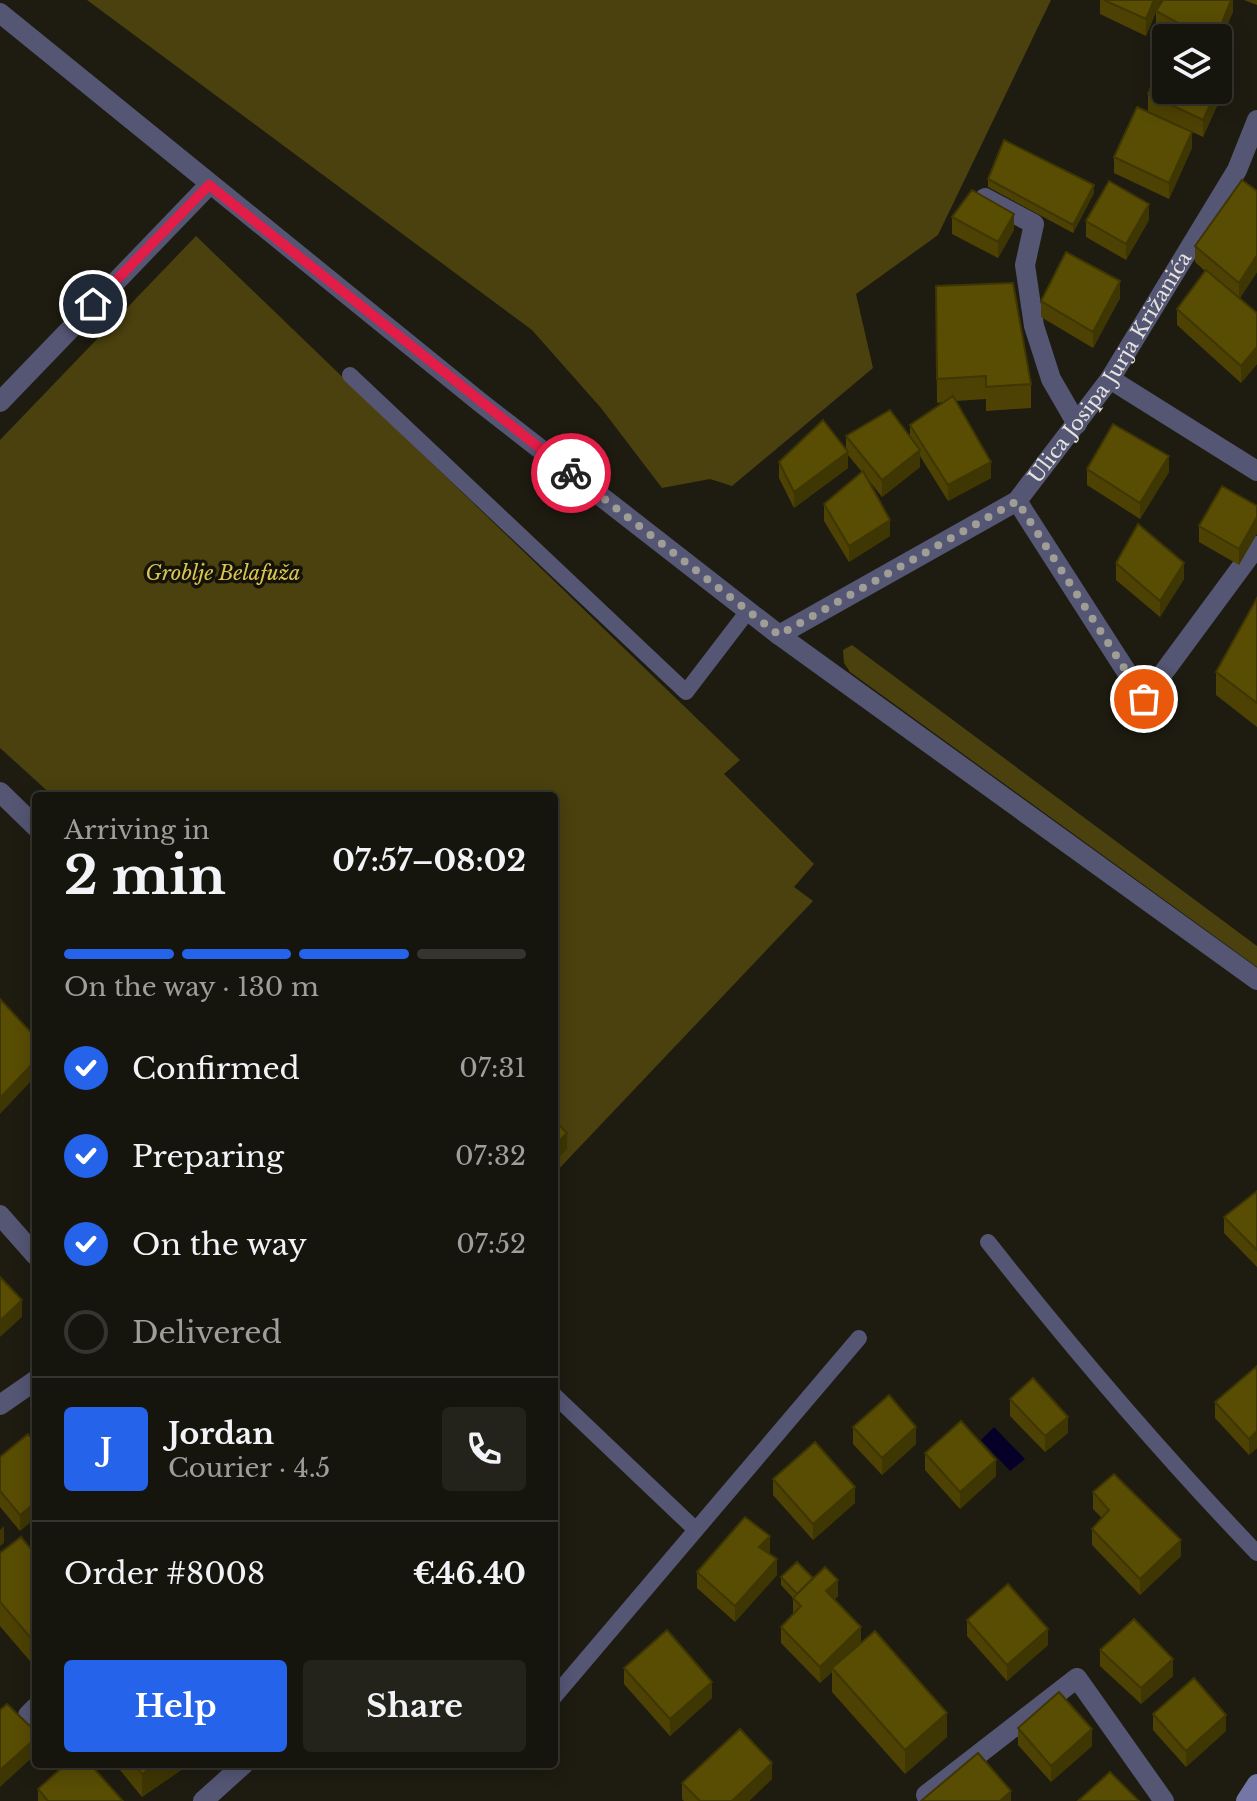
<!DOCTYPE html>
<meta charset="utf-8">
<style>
body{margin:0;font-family:"Libre Baskerville",serif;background:#23221b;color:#f1f3f6;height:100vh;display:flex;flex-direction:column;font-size:30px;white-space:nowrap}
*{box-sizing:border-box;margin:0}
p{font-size:26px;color:#9e9f9d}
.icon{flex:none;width:44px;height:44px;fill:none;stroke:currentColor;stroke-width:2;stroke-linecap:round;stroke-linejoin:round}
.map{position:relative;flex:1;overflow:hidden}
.sheet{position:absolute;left:32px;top:792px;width:526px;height:976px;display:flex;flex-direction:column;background:#16150d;border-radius:8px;box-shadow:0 4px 20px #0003,0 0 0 2px #35342e}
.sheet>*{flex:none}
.tools{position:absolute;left:1152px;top:24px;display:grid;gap:16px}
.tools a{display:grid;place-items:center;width:80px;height:80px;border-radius:8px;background:#16150d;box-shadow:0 4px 20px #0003,0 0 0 2px #35342e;font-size:40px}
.pin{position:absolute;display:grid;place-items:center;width:68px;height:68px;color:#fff;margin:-34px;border:4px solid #fff;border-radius:50%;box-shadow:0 2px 8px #0007}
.courier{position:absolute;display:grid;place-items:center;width:80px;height:80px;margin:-40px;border:6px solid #e11d48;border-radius:50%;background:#fff;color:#222;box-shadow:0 2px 10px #0007}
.headline em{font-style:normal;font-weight:800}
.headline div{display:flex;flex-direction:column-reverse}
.headline{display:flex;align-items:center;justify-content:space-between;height:136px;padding:0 32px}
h1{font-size:52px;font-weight:800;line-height:60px}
.bar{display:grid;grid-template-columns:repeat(4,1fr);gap:12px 8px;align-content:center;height:96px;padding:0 32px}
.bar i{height:10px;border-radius:6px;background:#35342e}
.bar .current{background:#2563eb}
.bar p{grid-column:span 4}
.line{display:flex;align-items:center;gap:20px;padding:0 32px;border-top:2px solid #35342e}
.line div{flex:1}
.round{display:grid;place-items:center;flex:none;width:84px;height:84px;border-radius:8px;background:#23221b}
ol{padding:0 32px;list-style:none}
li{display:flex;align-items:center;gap:24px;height:88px}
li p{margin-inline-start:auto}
li .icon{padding:8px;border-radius:50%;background:#2563eb;color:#fff;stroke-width:4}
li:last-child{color:#9e9f9d}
li i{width:44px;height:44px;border:4px solid #35342e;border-radius:50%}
.cta{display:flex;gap:16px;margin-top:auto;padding:16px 32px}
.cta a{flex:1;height:92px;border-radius:8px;background:#2563eb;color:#fff;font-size:32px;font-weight:800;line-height:92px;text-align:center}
.cta a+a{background:#23221b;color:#f1f3f6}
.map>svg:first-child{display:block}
.green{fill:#4a410e}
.water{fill:#060028}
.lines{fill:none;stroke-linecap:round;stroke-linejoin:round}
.service{stroke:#545674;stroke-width:16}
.minor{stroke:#545674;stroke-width:20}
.secondary{stroke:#7477a6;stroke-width:20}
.wall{fill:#4d4203}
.shaded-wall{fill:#3e3603}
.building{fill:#594d04;stroke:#3e3603;stroke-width:2}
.done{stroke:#9f9d95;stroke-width:8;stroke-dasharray:0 14.4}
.route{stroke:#e11d48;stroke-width:10}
.labels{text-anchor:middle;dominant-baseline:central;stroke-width:7;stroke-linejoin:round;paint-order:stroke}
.street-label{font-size:20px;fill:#e5e3dc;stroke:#151308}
.park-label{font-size:20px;font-style:italic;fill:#dac552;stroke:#151308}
</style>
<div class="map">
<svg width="1257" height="1801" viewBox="0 0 1257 1801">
<rect width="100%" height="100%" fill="#1e1c11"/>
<path class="green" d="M 87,0 L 1051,0 L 938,235 L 856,294 L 873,368 L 732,486 L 710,479 L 662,488 L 601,408 L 532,330 Z
M 196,236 L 740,760 L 724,774 L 814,864 L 794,887 L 813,901 L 554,1174 L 554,796 L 53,796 L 0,748 L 0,440 Z
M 852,645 L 1257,946 L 1257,967 L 850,672 L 844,663 L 843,650 Z"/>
<path class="water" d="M 994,1427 L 1025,1459 L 1010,1471 L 981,1440 Z"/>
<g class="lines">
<path class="service" d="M 350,375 L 686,692 L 748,611
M 988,1242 C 1074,1351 1160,1452 1257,1553
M 554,1395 L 696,1530
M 554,1697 L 859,1338"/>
<g class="minor">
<path d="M 0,13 L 481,403 L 779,635 L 1257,980"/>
<path d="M 985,198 L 1034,224 L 1025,265 L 1034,326 L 1051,379 L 1077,424"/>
<path d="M 1110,379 L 1257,471"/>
<path d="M 0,402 L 209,185"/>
<path d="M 1017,501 L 1144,699 L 1257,546"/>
<path id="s1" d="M 779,635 L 1017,501 L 1110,379 L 1237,170 L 1257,120"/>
<path d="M 0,792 L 36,827"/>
<path d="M 0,1215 L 36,1256"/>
<path d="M 0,1405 L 36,1380"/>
<path d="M 28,1715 L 36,1707"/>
<path d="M 926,1795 L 1077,1678 L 1164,1801"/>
<path d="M 203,1801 L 244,1764"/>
</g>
<path class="secondary" d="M 1246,1801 L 1257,1784"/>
</g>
<path class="wall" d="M 1100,0 L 1161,0 L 1146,36 L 1100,14 Z
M 1233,0 L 1233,12 L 1218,38 L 1175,38 L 1156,28 L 1156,11 Z
M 1244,0 L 1257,0 L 1257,5 Z
M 1226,86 L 1203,137 L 1148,111 L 1148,94 Z
M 1192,148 L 1169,199 L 1114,173 L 1114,157 Z
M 988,179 L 1094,193 L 1073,233 L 988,187 Z
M 952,217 L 1014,230 L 998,258 L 952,234 Z
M 1149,220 L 1126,260 L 1086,237 L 1086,221 Z
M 1195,246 L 1257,272 L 1240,298 L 1257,313 L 1257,364 L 1241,383 L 1177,325 L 1177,309 L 1205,271 L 1195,262 Z
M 936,286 L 1031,384 L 1031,408 L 986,411 L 986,399 L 956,401 L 991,478 L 948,501 L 920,456 L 920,467 L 882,497 L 867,478 L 890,536 L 849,562 L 824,521 L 824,504 L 862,472 L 848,455 L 848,468 L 794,508 L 779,478 L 779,462 L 846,450 L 846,436 L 910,437 L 910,425 L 944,402 L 937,403 Z
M 1120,298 L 1093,348 L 1041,317 L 1041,301 Z
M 1087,469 L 1169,472 L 1140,519 L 1087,485 Z
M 1257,506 L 1239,565 L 1199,542 L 1199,526 Z
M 1116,563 L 1184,579 L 1160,617 L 1116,580 Z
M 1257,598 L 1257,727 L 1216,695 L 1216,672 Z
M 1257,1191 L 1257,1267 L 1224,1233 L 1224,1217 Z
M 1257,1366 L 1257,1448 L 1249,1455 L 1215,1418 L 1215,1402 Z
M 1010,1399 L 1068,1433 L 1045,1452 L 1010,1416 Z
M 853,1427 L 916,1444 L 882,1475 L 853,1444 Z
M 28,1434 L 20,1531 L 0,1507 L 0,1457 Z
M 925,1453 L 996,1476 L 960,1509 L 925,1470 Z
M 773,1479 L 855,1503 L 813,1540 L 773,1495 Z
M 1093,1492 L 1181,1556 L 1140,1595 L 1092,1545 L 1092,1529 L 1102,1518 L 1093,1509 Z
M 770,1552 L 769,1553 L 777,1575 L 735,1622 L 697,1588 L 697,1572 Z
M 0,1553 L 36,1555 L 36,1668 L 0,1626 Z
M 781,1577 L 813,1578 L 838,1596 L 834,1600 L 861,1643 L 947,1737 L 905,1774 L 832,1692 L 832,1672 L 820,1683 L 781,1643 L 781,1627 L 793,1615 L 793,1598 L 781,1585 Z
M 967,1620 L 1048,1645 L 1007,1681 L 967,1636 Z
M 1100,1650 L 1173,1676 L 1141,1704 L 1100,1666 Z
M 624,1668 L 712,1698 L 670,1736 L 624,1684 Z
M 1153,1714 L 1226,1731 L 1186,1767 L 1153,1730 Z
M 1018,1728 L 1092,1746 L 1051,1782 L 1018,1745 Z
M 115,1764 L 184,1764 L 184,1768 L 142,1797 Z
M 772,1779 L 749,1801 L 684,1801 L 682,1799 L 682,1783 Z
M 38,1789 L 123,1801 L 38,1801 Z"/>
<path class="shaded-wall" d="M 1154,0 L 1161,0 L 1146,36 L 1146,19 Z
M 1231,0 L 1233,0 L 1233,12 L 1218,48 L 1218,38 L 1216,38 Z
M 1226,70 L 1226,86 L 1203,137 L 1203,120 L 1217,90 L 1218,90 L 1218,87 Z
M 1192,132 L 1192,148 L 1169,199 L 1169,183 Z
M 1094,185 L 1094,193 L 1073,233 L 1073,225 Z
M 1149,204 L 1149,220 L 1126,260 L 1126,244 Z
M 1014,214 L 1014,230 L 998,258 L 998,242 Z
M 1257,255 L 1257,272 L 1239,299 L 1239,283 Z
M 1120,281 L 1120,298 L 1093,348 L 1093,332 Z
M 1257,347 L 1257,364 L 1241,383 L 1241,366 Z
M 920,450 L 920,467 L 882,497 L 882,480 Z
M 848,452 L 848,468 L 794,508 L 794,492 Z
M 1169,456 L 1169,472 L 1140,519 L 1140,503 Z
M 991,462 L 991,478 L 948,501 L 948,485 Z
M 1257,517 L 1257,534 L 1239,565 L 1239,549 Z
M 890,520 L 890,536 L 849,562 L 849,546 Z
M 1184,563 L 1184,579 L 1160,617 L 1160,601 Z
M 36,1060 L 36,1076 L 0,1114 L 0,1098 Z
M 567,1133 L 567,1149 L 554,1162 L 554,1146 Z
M 22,1300 L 22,1317 L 0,1337 L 0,1321 Z
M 1068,1417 L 1068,1433 L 1045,1452 L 1045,1436 Z
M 916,1427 L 916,1444 L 882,1475 L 882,1458 Z
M 1257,1431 L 1257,1448 L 1249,1455 L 1249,1439 Z
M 996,1460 L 996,1476 L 960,1509 L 960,1492 Z
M 855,1487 L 855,1503 L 813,1540 L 813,1524 Z
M 36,1502 L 36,1518 L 20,1531 L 20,1515 Z
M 4,1526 L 4,1543 L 0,1546 L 0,1530 Z
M 770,1536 L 770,1552 L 759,1563 L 759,1547 Z
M 1181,1540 L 1181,1556 L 1140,1595 L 1140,1579 Z
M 777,1559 L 777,1575 L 735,1622 L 735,1606 Z
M 838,1580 L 838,1596 L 826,1608 L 826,1591 Z
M 861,1627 L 861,1643 L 832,1668 L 832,1672 L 820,1683 L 820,1667 Z
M 1048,1629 L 1048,1645 L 1007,1681 L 1007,1665 Z
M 1173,1659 L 1173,1676 L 1141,1704 L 1141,1688 Z
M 712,1682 L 712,1698 L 670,1736 L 670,1719 Z
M 947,1713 L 947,1737 L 905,1774 L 905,1750 Z
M 1226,1715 L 1226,1731 L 1186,1767 L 1186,1751 Z
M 1092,1729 L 1092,1746 L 1051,1782 L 1051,1766 Z
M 36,1738 L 36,1754 L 0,1787 L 0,1770 Z
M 772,1763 L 772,1779 L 749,1801 L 732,1801 Z
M 156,1764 L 184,1764 L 184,1768 L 142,1797 L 142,1774 Z
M 1011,1791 L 1011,1801 L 1000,1801 Z"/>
<path class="building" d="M 1104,0 L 1154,0 L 1146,19 Z
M 1163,0 L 1231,0 L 1216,38 L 1205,38 L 1156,11 Z
M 1166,54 L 1166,90 L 1217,90 L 1203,120 L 1148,94 Z
M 1218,66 L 1226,70 L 1218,87 Z
M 1137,107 L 1192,132 L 1169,183 L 1114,157 Z
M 1004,140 L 1094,185 L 1073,225 L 988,179 Z
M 1242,180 L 1257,191 L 1257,255 L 1239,283 L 1195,246 Z
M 1109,181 L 1149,204 L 1126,244 L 1086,221 Z
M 972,190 L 1014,214 L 998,242 L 952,217 Z
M 1066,252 L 1120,281 L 1093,332 L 1041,301 Z
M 1206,270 L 1257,313 L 1257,347 L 1241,366 L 1177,309 Z
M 1013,283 L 1031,384 L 986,387 L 986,376 L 937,379 L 936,286 Z
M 953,396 L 991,462 L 948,485 L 910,425 Z
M 890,410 L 920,450 L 882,480 L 846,436 Z
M 823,420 L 848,452 L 794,492 L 779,462 Z
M 1113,424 L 1169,456 L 1140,503 L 1087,469 Z
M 863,471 L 890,520 L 849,546 L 824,504 Z
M 1222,486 L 1257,506 L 1257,517 L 1239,549 L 1199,526 Z
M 1138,524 L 1184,563 L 1160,601 L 1116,563 Z
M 1257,598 L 1257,703 L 1216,672 Z
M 0,999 L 36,1038 L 36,1060 L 0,1098 Z
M 554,1120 L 567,1133 L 554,1146 Z
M 1257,1191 L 1257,1250 L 1224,1217 Z
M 0,1277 L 22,1300 L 0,1321 Z
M 1257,1366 L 1257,1431 L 1249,1439 L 1215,1402 Z
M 1033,1378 L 1068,1417 L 1045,1436 L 1010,1399 Z
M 889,1395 L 916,1427 L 882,1458 L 853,1427 Z
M 961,1421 L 996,1460 L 960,1492 L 925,1453 Z
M 28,1434 L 36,1444 L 36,1502 L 20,1515 L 0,1491 L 0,1457 Z
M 815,1442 L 855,1487 L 813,1524 L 773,1479 Z
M 1114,1474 L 1181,1540 L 1140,1579 L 1092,1529 L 1109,1510 L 1093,1492 Z
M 745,1517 L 770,1536 L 759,1547 L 777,1559 L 735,1606 L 697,1572 Z
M 21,1537 L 36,1555 L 36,1644 L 0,1602 L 0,1553 Z
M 797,1562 L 813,1578 L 797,1594 L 781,1577 Z
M 825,1567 L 838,1580 L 826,1591 L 861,1627 L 820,1667 L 781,1627 L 801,1606 L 793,1598 Z
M 1008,1584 L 1048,1629 L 1007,1665 L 967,1620 Z
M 1134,1619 L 1173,1659 L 1141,1688 L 1100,1650 Z
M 667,1630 L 712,1682 L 670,1719 L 624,1668 Z
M 875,1631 L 947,1713 L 905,1750 L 832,1668 Z
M 1194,1678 L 1226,1715 L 1186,1751 L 1153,1714 Z
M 1059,1692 L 1092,1729 L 1051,1766 L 1018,1728 Z
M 7,1704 L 36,1732 L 36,1738 L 0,1770 L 0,1710 Z
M 740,1729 L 772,1763 L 732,1801 L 700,1801 L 682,1783 Z
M 978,1753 L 1011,1791 L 1000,1801 L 921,1801 Z
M 66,1764 L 90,1764 L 123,1801 L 48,1801 L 38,1789 Z
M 134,1764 L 156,1764 L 142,1774 Z
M 1110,1772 L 1139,1801 L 1078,1801 Z"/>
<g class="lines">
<path class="done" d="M 571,473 L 779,635 L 1017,501 L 1144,699"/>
<path class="route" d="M 93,304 L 209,185 L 571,473"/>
</g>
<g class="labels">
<g class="street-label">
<text stroke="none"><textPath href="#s1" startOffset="436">Ulica Josipa Jurja Križanića</textPath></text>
</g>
<g class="park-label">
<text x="223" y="573">Groblje Belafuža</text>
</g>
</g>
</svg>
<div class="tools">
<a><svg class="icon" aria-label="layers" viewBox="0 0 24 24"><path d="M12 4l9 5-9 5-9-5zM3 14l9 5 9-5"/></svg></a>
</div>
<div class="pin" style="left:1144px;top:699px;background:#ea580c"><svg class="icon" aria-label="bag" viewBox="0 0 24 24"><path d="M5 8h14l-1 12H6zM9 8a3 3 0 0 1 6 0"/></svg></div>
<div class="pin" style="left:93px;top:304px;background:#1f2937"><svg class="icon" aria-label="home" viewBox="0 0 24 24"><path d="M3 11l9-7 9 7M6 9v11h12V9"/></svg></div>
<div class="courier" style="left:571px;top:473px"><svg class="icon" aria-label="bike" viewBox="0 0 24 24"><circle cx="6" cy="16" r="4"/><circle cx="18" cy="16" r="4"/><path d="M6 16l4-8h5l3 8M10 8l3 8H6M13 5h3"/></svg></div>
<section class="sheet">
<div class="headline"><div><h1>2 min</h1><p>Arriving in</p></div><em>07:57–08:02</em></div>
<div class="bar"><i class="current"></i><i class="current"></i><i class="current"></i><i></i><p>On the way · 130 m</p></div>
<ol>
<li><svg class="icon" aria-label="check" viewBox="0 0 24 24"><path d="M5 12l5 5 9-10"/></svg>Confirmed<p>07:31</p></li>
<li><svg class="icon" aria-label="check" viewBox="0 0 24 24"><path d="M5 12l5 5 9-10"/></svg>Preparing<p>07:32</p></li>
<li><svg class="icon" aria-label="check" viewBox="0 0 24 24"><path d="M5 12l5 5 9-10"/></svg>On the way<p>07:52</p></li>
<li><i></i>Delivered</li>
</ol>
<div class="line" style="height:144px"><b class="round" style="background:#2563eb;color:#fff">J</b><div><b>Jordan</b><p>Courier · 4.5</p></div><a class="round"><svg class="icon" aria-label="phone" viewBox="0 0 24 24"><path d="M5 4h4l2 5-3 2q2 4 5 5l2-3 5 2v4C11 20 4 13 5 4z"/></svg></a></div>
<div class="line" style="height:104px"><div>Order #8008</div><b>€46.40</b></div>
<div class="cta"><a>Help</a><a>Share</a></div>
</section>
</div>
